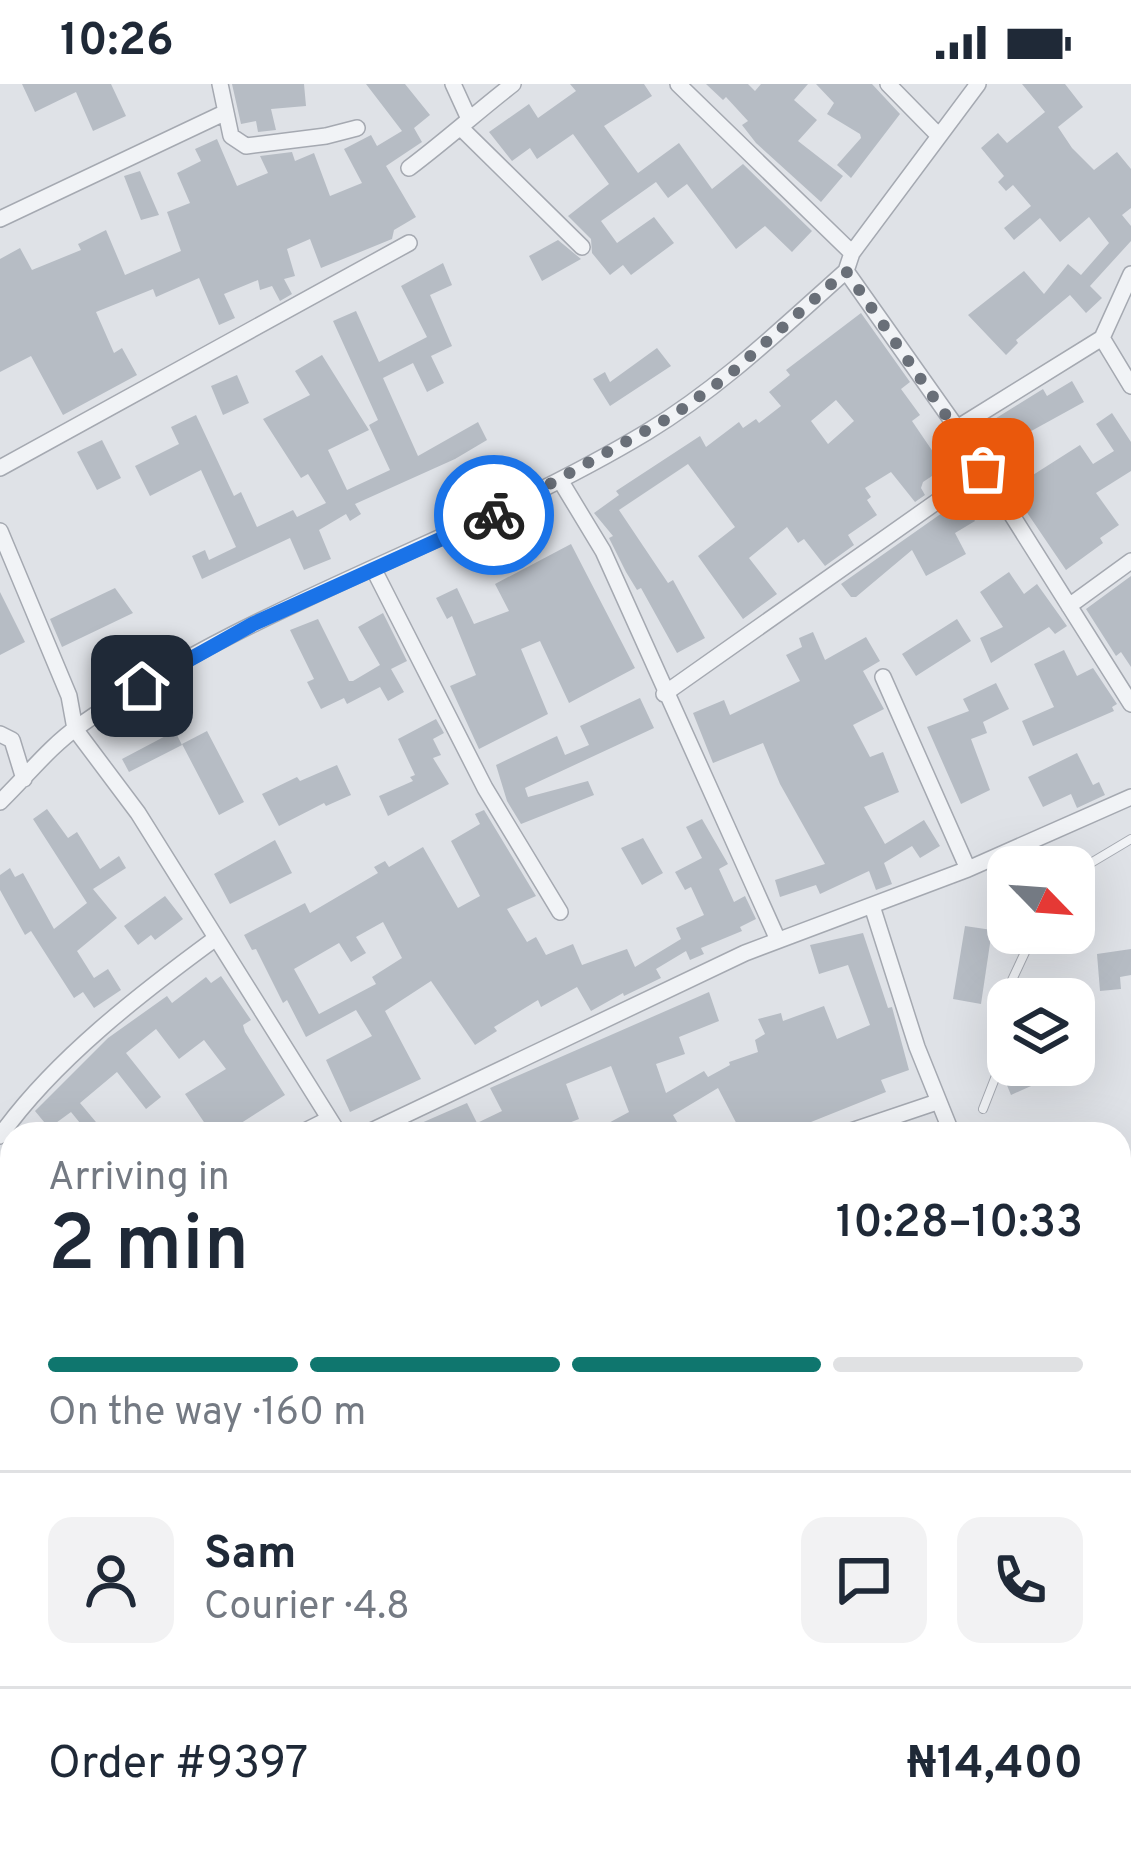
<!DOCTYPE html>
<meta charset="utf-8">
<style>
body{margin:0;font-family:Overpass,sans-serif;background:#f2f2f3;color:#1f2937;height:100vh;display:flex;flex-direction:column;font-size:45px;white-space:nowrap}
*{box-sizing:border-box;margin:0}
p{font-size:39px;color:#747a83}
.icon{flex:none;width:66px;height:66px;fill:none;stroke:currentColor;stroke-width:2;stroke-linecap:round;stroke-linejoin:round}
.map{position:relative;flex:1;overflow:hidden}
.side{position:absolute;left:0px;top:1038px;width:1131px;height:747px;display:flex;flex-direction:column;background:#fff;border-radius:36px 36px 0 0;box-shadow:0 12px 48px #0002}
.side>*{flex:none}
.needle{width:78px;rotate:115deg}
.controls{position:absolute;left:987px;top:762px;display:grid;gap:24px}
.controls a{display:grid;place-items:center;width:108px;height:108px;border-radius:24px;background:#fff;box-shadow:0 12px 48px #0002;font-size:60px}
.pin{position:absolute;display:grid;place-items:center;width:102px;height:102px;color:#fff;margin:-51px;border-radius:24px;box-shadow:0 6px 18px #0006}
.courier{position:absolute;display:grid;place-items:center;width:120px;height:120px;margin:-60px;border:9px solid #1a73e8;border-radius:50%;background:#fff;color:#222;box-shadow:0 3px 15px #0007}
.summary em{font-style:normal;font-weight:600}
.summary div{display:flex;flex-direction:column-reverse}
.summary{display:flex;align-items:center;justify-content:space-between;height:204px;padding:0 48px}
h1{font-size:78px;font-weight:600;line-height:90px}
.bar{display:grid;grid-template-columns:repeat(4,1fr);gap:18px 12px;align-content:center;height:144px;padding:0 48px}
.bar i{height:15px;border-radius:9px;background:#e0e1e3}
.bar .selected{background:#0f766e}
.bar p{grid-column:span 4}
.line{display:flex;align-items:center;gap:30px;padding:0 48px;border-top:3px solid #e0e1e3}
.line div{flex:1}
.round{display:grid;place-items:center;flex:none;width:126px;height:126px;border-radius:24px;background:#f2f2f3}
.status{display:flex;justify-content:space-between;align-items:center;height:84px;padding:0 60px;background:#fff;direction:ltr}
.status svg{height:33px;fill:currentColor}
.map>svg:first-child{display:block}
.building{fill:#b6bcc4;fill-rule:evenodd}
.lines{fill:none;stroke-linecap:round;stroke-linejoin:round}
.service-casing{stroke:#a5a9b1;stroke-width:10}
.minor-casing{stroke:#a5a9b1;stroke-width:18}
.service{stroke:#f1f3f6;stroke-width:8}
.minor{stroke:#f1f3f6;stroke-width:15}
.done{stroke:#696f78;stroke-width:12;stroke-dasharray:0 21.6}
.route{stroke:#1a73e8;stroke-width:15}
</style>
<div class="status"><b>10:26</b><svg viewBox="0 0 49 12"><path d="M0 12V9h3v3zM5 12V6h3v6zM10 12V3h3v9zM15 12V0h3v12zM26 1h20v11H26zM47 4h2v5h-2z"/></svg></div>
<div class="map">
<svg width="1131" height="1783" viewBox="0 0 1131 1783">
<rect width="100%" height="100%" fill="#dfe2e7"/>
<path class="building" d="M 22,0 L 111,0 L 126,32 L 93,47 L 76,8 L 35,28 Z
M 232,0 L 304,0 L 306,22 L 271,25 L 276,46 L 258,48 L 256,37 L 241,40 Z
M 366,0 L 405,0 L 430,31 L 414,44 L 422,58 L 386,82 L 416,133 L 394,146 L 392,155 L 321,184 L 310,155 L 287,165 L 295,192 L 284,195 L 292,210 L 280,217 L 272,202 L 260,206 L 258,196 L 224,210 L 235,234 L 219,241 L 199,194 L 156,213 L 153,205 L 96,228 L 114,269 L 122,264 L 137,291 L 63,331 L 31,272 L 0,288 L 0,175 L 20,164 L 32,186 L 81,166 L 78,160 L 106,146 L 125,191 L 181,167 L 167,128 L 190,119 L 177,89 L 201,77 L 195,65 L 217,55 L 237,102 L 268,89 L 260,72 L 292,68 L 295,77 L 314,69 L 330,112 L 362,99 L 344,65 L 371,51 L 377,62 L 402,47 Z
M 570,0 L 644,0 L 652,12 L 604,42 L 638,89 L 679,59 L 712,105 L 743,80 L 812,147 L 792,168 L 765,142 L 736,165 L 687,100 L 668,114 L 656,98 L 601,137 L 617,159 L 654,133 L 674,159 L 631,191 L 623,181 L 610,191 L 592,169 L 591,155 L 568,132 L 609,100 L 573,50 L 537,75 L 530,64 L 512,77 L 489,48 L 529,20 L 538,34 L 576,7 Z
M 706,0 L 748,0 L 755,7 L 761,0 L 808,0 L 794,16 L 817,36 L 798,57 L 843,92 L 821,118 L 756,59 L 742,41 L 748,37 L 726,13 L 723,16 Z
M 816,0 L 872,0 L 900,30 L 851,94 L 837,81 L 861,54 L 860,50 L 827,30 L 834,19 Z
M 1022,0 L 1065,0 L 1083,23 L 1058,43 L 1072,64 L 1094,86 L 1117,68 L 1131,85 L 1131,124 L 1122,131 L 1131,142 L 1131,157 L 1090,202 L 1102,214 L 1086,229 L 1070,211 L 1016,256 L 1018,259 L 1006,271 L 968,231 L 1024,187 L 1044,210 L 1068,180 L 1081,191 L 1109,159 L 1089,133 L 1060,158 L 1040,134 L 1014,156 L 1004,144 L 1031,122 L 1013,101 L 1006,107 L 998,98 L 1004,92 L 981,64 L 998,49 L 1007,59 L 1045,28 Z
M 140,87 L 159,131 L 141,136 L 124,92 Z
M 558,156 L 581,175 L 542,197 L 529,172 Z
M 443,179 L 452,201 L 430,211 L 452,262 L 431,272 L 444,299 L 427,308 L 413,279 L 383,294 L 418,372 L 478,338 L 487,356 L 455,375 L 355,420 L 361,430 L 350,437 L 346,430 L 319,446 L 331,475 L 304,486 L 290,454 L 202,495 L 192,472 L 205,466 L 209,476 L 236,463 L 201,386 L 150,412 L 135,382 L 179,360 L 171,343 L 196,331 L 234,412 L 241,408 L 257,443 L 293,426 L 297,433 L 326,419 L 308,390 L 301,394 L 263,335 L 310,311 L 295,287 L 322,271 L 369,346 L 328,366 L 347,406 L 390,386 L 369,341 L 378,336 L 333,237 L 356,227 L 379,278 L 427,253 L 401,202 Z
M 861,229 L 910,298 L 901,305 L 920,331 L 912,337 L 944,384 L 923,398 L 921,404 L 925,411 L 915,418 L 891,388 L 865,404 L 871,413 L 867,416 L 877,431 L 848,451 L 854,461 L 825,482 L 804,455 L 798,459 L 787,443 L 749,474 L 777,510 L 743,535 L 698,472 L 735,443 L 688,380 L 619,426 L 668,499 L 673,496 L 705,554 L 677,569 L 641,504 L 637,506 L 626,488 L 609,454 L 613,452 L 594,429 L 619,411 L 616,407 L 700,352 L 706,363 L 739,338 L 743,344 L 756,335 L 759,339 L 781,322 L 769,308 L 790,291 L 786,286 ZM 836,316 L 854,337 L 828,360 L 811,337 Z
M 657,264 L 671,282 L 610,322 L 593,295 L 605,288 L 610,298 Z
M 237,291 L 249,319 L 223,331 L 211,302 Z
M 1072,297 L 1084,318 L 1024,351 L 1027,355 L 996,378 L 977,346 L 1043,305 L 1047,312 Z
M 1112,329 L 1131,358 L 1131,387 L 1096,409 L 1119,441 L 1100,454 L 1103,459 L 1066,486 L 1011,405 L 1080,361 L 1093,380 L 1114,367 L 1096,340 Z
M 102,356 L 121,394 L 97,406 L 77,368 Z
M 962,415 L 975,437 L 955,449 L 966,470 L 926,492 L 912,466 L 856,513 L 851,513 L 841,500 Z
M 571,460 L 635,584 L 569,619 L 540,557 L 521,565 L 548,630 L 479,665 L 450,602 L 476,591 L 452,532 L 447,535 L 436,514 L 457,504 L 474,540 L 509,527 L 495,500 Z
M 1009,488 L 1024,510 L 1037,500 L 1067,542 L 1055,550 L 1049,543 L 991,579 L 980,554 L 1003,543 L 980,508 Z
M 1131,492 L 1131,583 L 1121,568 L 1116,572 L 1086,525 Z
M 115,504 L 133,529 L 62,563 L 50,535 Z
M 0,508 L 25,558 L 0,571 Z
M 383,529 L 407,577 L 391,585 L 404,608 L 388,617 L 380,603 L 347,620 L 344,614 L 321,625 L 307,598 L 314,595 L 290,546 L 318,535 L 349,597 L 353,597 L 380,581 L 358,543 Z
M 957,535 L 971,557 L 916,592 L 902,570 Z
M 813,548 L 825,576 L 866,553 L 880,577 L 863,587 L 884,625 L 853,641 L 870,673 L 883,668 L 899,708 L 864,723 L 885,760 L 924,736 L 940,762 L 920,774 L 912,762 L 884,779 L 892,800 L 876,806 L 869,787 L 820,810 L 816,801 L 780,813 L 775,796 L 825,780 L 780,700 L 763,659 L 713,679 L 693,629 L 724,616 L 730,631 L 800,597 L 786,571 L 802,563 L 799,554 Z
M 1064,566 L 1077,592 L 1093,584 L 1117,620 L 1112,623 L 1114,627 L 1033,662 L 1022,637 L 1054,623 L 1034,580 Z
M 996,599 L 1009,625 L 983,638 L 987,649 L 971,655 L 990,706 L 961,720 L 927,643 L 969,627 L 963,615 Z
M 640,614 L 654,644 L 525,704 L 528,713 L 588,697 L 594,711 L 521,740 L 507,717 L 496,681 L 557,652 L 565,671 L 589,661 L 580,642 Z
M 436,635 L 444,649 L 433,655 L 441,671 L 433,674 L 449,700 L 388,732 L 379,712 L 413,697 L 410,693 L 415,691 L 398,655 Z
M 175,647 L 182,661 L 129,688 L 122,675 Z
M 207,647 L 244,718 L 219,731 L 182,660 Z
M 1077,669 L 1093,701 L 1099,698 L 1105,711 L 1077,724 L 1071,710 L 1043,723 L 1028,693 Z
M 337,681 L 351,711 L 326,722 L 324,719 L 279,742 L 262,710 L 297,693 L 300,697 Z
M 47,725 L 68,754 L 77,748 L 100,785 L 119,772 L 126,784 L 93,805 L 117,834 L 77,867 L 94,894 L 108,885 L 121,906 L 94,924 L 83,908 L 74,914 L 31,847 L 25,851 L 0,806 L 0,791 L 10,784 L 15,793 L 23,789 L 54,845 L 87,819 L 33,735 Z
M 484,726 L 536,812 L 507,825 L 527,858 L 536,853 L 546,871 L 573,860 L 582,881 L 627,865 L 635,883 L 681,855 L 676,844 L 704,831 L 691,803 L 685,806 L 675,788 L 702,774 L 686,743 L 702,735 L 728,780 L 719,785 L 734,818 L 745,812 L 756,835 L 740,843 L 742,847 L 701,864 L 704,870 L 690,876 L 686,867 L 656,885 L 661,894 L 624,912 L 623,909 L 591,927 L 577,903 L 541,923 L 538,916 L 494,943 L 497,947 L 475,961 L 431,897 L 385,927 L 421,995 L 350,1028 L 326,976 L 372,952 L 356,926 L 306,953 L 287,916 L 283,919 L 256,865 L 252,866 L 244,851 L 305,819 L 310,829 L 378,789 L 374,783 L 385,777 L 389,783 L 423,763 L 458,824 L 480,812 L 451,757 L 480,740 L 475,730 ZM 383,838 L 402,874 L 372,893 L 376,900 L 319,930 L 294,885 L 339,859 L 351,878 L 366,869 L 356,853 Z
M 643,754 L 663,789 L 642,801 L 621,764 Z
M 275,756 L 292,789 L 230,820 L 214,790 Z
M 165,812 L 183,835 L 155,856 L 151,851 L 138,861 L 124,842 Z
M 965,842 L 992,846 L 981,920 L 953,915 Z
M 863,849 L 888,924 L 892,923 L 909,986 L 881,996 L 886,1008 L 811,1038 L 813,1041 L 792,1050 L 742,1050 L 718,1004 L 673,1031 L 684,1050 L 588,1050 L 629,1028 L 611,982 L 566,1000 L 579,1035 L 541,1050 L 424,1050 L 419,1040 L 467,1019 L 477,1039 L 502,1027 L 490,1004 L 709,908 L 719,937 L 679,953 L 685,970 L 656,980 L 666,1009 L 704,987 L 708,993 L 730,981 L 729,978 L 758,968 L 755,956 L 765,950 L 758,935 L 781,929 L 783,937 L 824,922 L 837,955 L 870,941 L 848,881 L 819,890 L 810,861 Z
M 1131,865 L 1131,891 L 1120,893 L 1121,905 L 1100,907 L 1097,870 Z
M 221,892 L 251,936 L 243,941 L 245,948 L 285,1011 L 224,1050 L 212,1050 L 185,1010 L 226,985 L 204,956 L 179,975 L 156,945 L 126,969 L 161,1013 L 146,1025 L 117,988 L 80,1019 L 106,1050 L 89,1050 L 71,1028 L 49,1044 L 35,1027 L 108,954 L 167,912 L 172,919 L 206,893 L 211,899 Z
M 1007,981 L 1078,981 L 1011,1011 L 1004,994 L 1011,991 Z"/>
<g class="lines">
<g class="service-casing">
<path id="service" d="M 1074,789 L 1131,755
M 983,1025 L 999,984 L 998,926 L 1034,849"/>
</g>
<g class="minor-casing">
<path id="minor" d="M 220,0 L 231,52 L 246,62 L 326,52 L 357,44
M 453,0 L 469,35
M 678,0 L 852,169
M 888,0 L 939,52
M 462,45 L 582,163
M 409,84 C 445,57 477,28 513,0
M 0,135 L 224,29
M 846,187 L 957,344 L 1131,620
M 1102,254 L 1131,302
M 957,344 L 1102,254 L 1131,190
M 0,384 L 409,159
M 560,396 L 603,467 L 778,856
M 0,447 L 69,612 L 75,645 L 138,729 L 339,1050
M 374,486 L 485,704 L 560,828
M 1069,522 L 1131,477
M 883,593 L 968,785
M 664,610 L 983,385
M 0,650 L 12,656 L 24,695
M 0,718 C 26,693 50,662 79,642 C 254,518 464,458 647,348 C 721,303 782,244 846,187 L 852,169 L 978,0
M 872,822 L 917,963 L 952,1050
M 299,1050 L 329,1035
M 365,1050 L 745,869 L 968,785 L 1131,713
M 842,1050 L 937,1018
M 0,1052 C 54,976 141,909 216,854
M 1119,1164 L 1131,1159
M 0,1375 L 12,1367
M 0,1490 L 12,1482
M 0,1534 L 12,1553
M 1119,1542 L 1131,1537
M 1119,1586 L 1131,1615
M 0,1772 L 12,1757
M 114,1773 L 115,1783
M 435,1773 L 439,1783"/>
</g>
<use href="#service" class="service"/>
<use href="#minor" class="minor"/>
</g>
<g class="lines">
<path class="done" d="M 494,431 L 674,331 L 729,291 L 846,187 L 983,385"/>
<path class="route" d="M 142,602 L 253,540 L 494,431"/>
</g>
</svg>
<div class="controls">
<a><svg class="needle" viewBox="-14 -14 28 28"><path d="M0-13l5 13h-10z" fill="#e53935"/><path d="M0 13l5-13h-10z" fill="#747a83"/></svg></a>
<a><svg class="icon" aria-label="layers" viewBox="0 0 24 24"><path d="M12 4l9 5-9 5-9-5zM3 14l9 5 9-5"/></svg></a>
</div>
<div class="pin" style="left:983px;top:385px;background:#ea580c"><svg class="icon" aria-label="bag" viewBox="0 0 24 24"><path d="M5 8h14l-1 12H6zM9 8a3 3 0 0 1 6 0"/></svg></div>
<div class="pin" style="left:142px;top:602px;background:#1f2937"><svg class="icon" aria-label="home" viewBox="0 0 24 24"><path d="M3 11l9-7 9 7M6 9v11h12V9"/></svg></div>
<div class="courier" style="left:494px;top:431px"><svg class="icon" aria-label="bike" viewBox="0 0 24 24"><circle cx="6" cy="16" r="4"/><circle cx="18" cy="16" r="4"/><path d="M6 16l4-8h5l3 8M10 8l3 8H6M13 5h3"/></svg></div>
<section class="side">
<div class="summary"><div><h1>2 min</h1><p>Arriving in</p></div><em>10:28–10:33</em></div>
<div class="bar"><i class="selected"></i><i class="selected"></i><i class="selected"></i><i></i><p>On the way · 160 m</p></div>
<div class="line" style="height:216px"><a class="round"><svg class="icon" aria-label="person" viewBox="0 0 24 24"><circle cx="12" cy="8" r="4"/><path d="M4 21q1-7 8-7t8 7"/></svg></a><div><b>Sam</b><p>Courier · 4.8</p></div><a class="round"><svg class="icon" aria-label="chat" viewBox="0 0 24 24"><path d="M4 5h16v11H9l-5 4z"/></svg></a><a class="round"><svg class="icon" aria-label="phone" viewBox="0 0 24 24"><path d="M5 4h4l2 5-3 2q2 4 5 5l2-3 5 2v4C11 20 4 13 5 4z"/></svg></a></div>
<div class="line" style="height:156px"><div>Order #9397</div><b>₦14,400</b></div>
</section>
</div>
